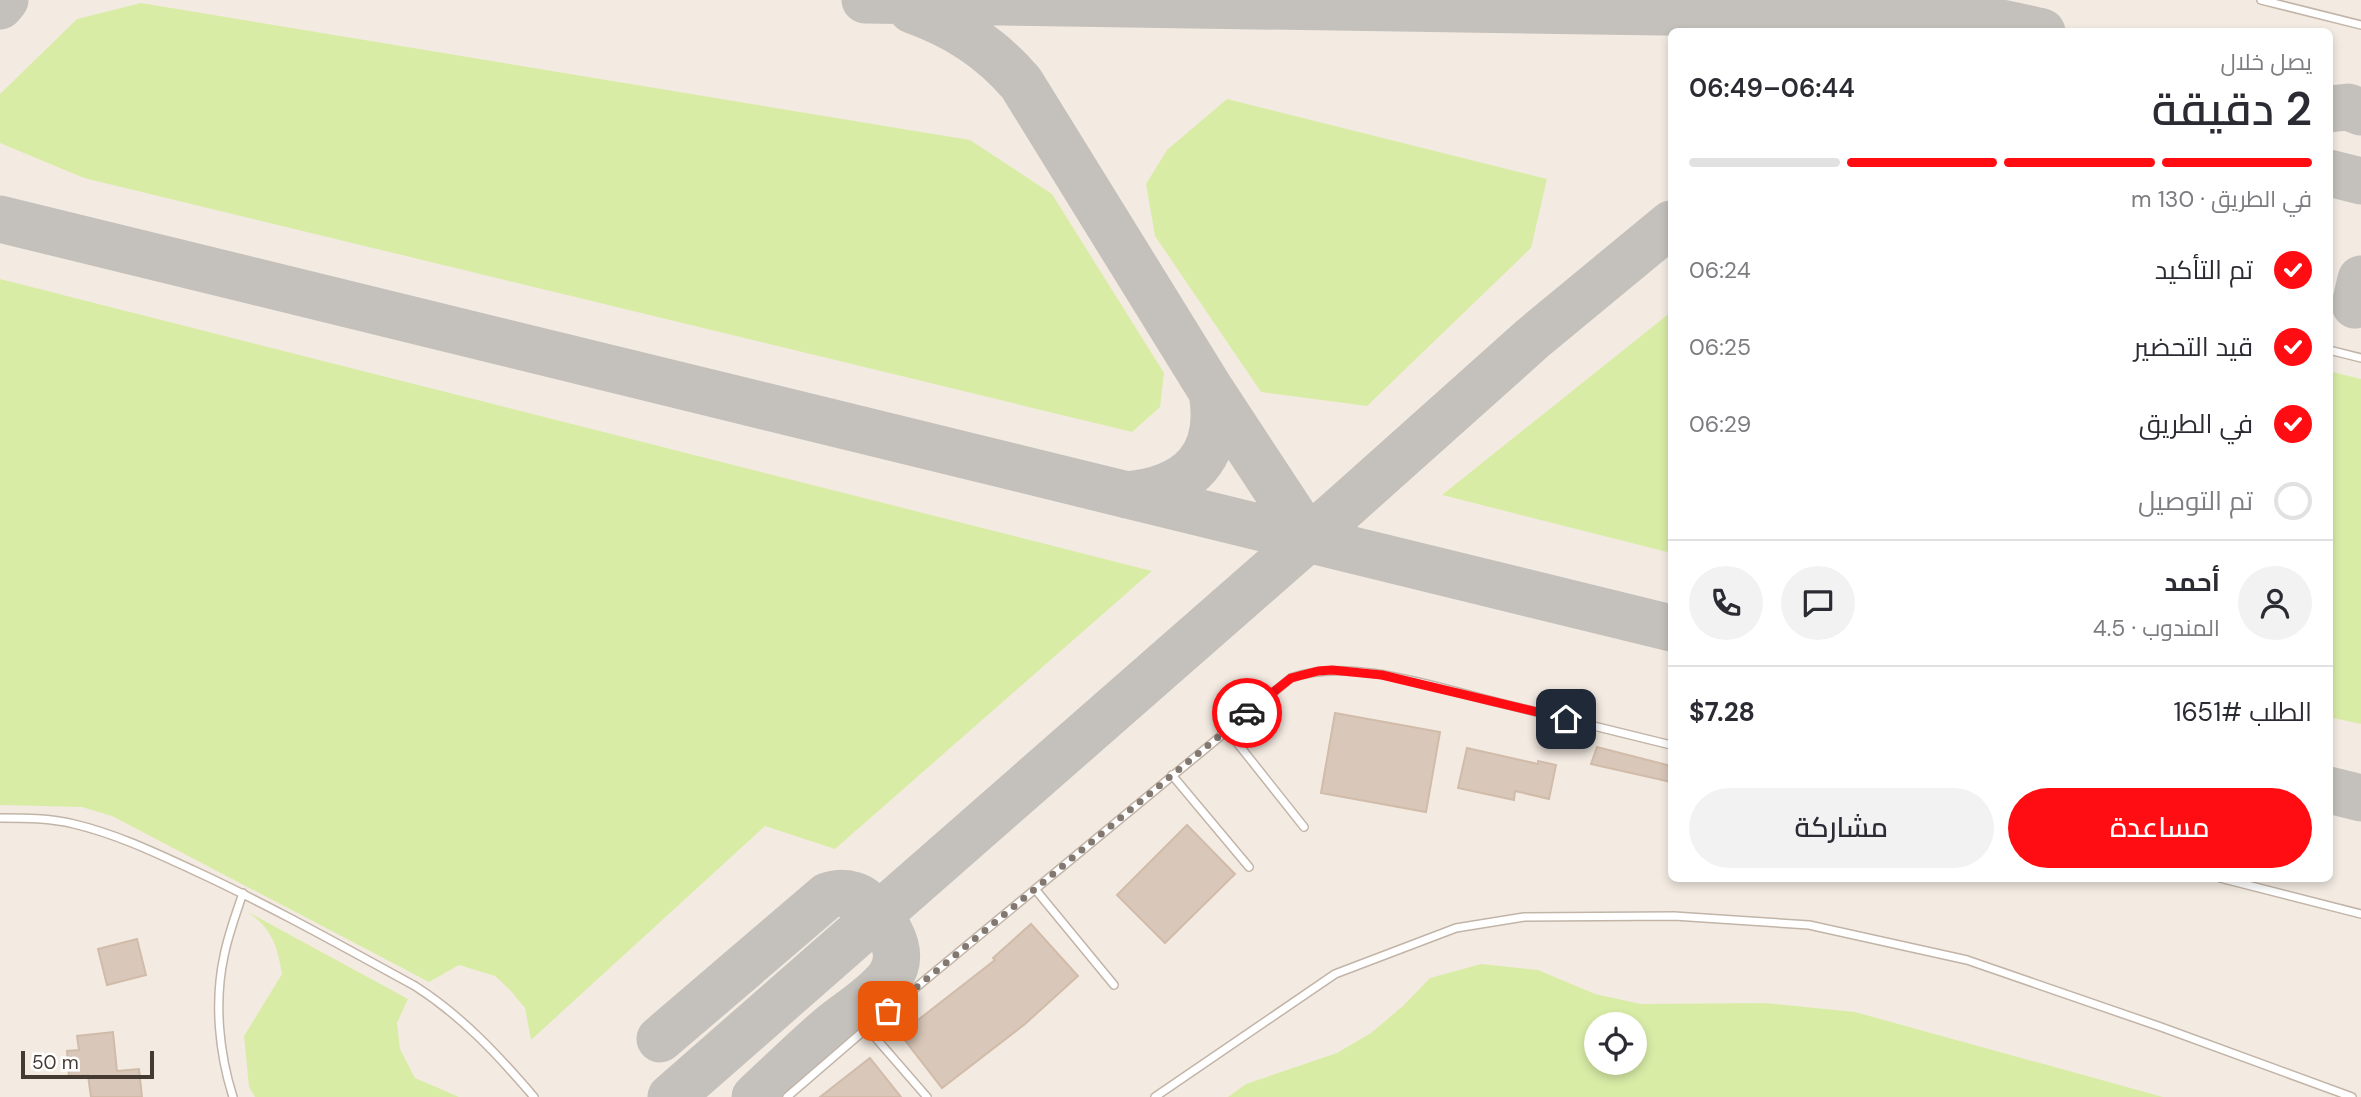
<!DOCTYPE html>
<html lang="ar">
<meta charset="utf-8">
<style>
body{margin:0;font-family:"DM Sans",Cairo,sans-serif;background:#f2f2f3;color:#2b2b33;direction:rtl;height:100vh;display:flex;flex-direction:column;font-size:26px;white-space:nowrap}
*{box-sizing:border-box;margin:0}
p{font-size:23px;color:#7c7c81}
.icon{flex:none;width:38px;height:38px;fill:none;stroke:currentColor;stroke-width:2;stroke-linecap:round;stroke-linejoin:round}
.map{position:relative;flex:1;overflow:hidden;direction:ltr}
.panel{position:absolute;left:1668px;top:28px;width:665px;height:854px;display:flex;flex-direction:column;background:#fff;border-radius:10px;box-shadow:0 4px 10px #0003;direction:rtl}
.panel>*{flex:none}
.fabs{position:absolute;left:1584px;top:1012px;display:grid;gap:14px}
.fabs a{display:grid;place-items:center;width:63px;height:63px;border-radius:50%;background:#fff;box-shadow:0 4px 10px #0003;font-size:35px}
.scale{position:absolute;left:21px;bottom:18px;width:133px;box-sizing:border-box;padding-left:7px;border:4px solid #453a32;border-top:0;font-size:19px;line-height:24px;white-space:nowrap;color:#453a32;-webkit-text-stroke:5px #fff;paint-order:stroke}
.pin{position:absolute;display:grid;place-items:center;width:60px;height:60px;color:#fff;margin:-30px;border-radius:14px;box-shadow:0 4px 10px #0006}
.courier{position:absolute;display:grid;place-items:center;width:70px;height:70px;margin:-35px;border:5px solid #ff0d13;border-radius:50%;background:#fff;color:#222;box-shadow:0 2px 9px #0007}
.headline em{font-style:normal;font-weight:600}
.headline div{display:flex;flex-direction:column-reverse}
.headline{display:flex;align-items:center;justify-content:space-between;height:119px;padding:0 21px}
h1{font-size:46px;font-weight:600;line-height:52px}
.bar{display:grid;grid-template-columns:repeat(4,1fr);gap:10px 7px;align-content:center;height:84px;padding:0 21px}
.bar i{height:9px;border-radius:5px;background:#e1e1e2}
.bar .on{background:#ff0d13}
.bar p{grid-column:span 4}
.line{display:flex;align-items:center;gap:18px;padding:0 21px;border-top:2px solid #e1e1e2}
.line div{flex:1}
.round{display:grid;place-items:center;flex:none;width:74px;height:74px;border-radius:37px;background:#f2f2f3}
ol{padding:0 21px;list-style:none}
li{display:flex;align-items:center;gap:21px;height:77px}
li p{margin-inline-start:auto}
li .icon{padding:7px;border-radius:50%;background:#ff0d13;color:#fff;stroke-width:4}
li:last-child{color:#7c7c81}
li i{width:38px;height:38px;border:4px solid #e1e1e2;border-radius:50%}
.primary-button{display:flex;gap:14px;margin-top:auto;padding:14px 21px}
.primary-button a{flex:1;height:80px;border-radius:42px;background:#ff0d13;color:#fff;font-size:28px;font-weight:600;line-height:80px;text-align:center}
.primary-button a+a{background:#f2f2f3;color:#2b2b33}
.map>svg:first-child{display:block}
.green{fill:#d9eca6;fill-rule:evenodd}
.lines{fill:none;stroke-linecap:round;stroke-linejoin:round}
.taxiway{stroke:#c4c0bb;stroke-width:47}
.building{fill:#d9c7b9;stroke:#d1bba9;stroke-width:2}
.service-casing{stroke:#c2b4a7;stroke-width:10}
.service{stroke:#fff;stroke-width:7}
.done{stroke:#827870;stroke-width:7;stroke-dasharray:0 12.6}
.route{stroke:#ff0d13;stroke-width:9}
</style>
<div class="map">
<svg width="2361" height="1097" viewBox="0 0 2361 1097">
<rect width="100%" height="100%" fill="#f3ebe2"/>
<path class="green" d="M 141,3 L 970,140 L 1052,194 L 1164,373 L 1160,407 L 1132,432 L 84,178 L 0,143 L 0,94 L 77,19 Z
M 1227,99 L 1547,179 L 1531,248 L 1367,406 L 1261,392 L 1155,236 L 1146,184 L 1167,150 Z
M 0,279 L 1152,571 L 835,849 L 765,826 L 531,1040 L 525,1008 L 510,990 L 495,976 L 459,965 L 429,982 L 112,816 L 82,807 L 0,805 Z
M 1671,312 L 1671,553 L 1442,495 Z
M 2329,371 L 2361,379 L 2361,724 L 2329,717 Z
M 246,911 L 408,999 L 397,1023 L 400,1049 L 415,1078 L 459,1097 L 255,1097 L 249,1087 L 244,1036 L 282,974 C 277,945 272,928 246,911 Z
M 1481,964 L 1538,970 L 1595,994 L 1641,1004 L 1765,1003 L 1855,1012 L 2163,1097 L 1228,1097 L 1246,1084 L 1337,1053 L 1371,1033 L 1404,1005 L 1430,978 ZM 1596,1024 L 1634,1024 L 1634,1062 L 1596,1062 Z"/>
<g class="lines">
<path class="taxiway" d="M 865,0 L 1926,16
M 0,6 L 5,0
M 912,10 C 956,26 990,47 1021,83 L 1212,392 L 1308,538
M 1897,25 C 1946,7 1993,21 2042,32
M 2329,109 L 2348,107 L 2361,112
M 2329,173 L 2361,181
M 0,219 L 1671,628
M 2355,305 L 2361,279
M 1127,495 C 1190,489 1223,456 1212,392
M 2329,790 L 2361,798
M 660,1039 L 827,896 C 836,893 844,892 853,895 C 864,898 871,907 878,915 C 893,933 905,957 889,978 C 875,997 849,1012 831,1027 C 805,1049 780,1074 755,1097
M 671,1097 L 1343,508 L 1532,339 L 1671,224"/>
</g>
<path class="building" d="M 1335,713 L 1440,732 L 1426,812 L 1321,793 Z
M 1597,747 L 1671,766 L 1671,782 L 1591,764 Z
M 1467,748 L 1538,764 L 1538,761 L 1556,765 L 1549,799 L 1515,791 L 1514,800 L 1458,788 Z
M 1187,825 L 1235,874 L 1165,943 L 1117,895 Z
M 1031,924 L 1078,976 L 1025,1024 L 942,1088 L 900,1034 L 995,960 L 993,958 Z
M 137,939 L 146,975 L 107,985 L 98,949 Z
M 113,1032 L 117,1071 L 139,1069 L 142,1097 L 91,1097 L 88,1075 L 69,1077 L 67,1051 L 79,1050 L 77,1036 Z
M 870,1058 L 901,1097 L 820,1097 Z"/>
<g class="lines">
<g class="service-casing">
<path id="service" d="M 2261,0 L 2361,25
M 2329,350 L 2361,358
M 1227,730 L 1304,827
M 1172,775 L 1249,867
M 0,818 C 25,818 50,818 74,824 C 116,834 154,852 193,870 C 269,905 342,946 415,986 C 462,1016 498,1055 534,1097
M 2220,878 L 2361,914
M 1035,889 L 1114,985
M 867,1028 L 927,1097
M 233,1097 C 219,1053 214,1002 224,956 C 228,935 236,914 243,893
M 787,1097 L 867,1028 L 1291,678 C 1350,656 1441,689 1500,703 C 1557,717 1614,731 1671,745
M 1155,1097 L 1335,974 L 1456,928 L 1524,917 L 1674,916 L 1809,925 L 1967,960 L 2161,1027 L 2352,1097"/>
</g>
<use href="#service" class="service"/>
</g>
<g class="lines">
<path class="done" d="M 888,1011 L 1247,713"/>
<path class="route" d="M 1247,713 L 1291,678 L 1318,671 L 1332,670 L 1382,675 L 1566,719"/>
</g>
</svg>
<div class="fabs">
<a><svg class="icon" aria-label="locate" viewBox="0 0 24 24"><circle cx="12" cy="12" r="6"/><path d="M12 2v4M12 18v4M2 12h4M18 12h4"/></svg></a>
</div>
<div class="scale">50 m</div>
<div class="pin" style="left:888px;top:1011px;background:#ea580c"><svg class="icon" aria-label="bag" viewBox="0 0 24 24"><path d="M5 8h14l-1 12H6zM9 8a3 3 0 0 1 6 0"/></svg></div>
<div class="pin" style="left:1566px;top:719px;background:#1f2937"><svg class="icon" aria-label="home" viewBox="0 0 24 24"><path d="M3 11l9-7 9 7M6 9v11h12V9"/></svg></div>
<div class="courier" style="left:1247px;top:713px"><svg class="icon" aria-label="car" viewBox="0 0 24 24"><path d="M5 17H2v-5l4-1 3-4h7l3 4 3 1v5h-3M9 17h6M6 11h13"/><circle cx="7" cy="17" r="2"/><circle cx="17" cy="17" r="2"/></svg></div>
<section class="panel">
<div class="headline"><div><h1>2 دقيقة</h1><p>يصل خلال</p></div><em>06:44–06:49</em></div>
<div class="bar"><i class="on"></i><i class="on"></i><i class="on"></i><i></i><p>في الطريق · 130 m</p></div>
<ol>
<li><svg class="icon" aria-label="check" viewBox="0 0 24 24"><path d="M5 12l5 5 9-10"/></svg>تم التأكيد<p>06:24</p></li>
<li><svg class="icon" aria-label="check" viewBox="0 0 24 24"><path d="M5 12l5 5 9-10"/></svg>قيد التحضير<p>06:25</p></li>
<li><svg class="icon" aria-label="check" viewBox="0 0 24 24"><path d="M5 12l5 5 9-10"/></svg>في الطريق<p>06:29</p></li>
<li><i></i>تم التوصيل</li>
</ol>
<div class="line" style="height:126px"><a class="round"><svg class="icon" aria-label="person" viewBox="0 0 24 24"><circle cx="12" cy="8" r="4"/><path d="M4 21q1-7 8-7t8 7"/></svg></a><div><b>أحمد</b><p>المندوب · 4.5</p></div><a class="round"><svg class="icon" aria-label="chat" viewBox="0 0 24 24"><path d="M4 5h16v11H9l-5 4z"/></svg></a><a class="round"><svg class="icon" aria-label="phone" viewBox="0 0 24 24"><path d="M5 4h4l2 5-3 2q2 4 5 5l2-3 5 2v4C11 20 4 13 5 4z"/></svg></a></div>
<div class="line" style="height:91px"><div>الطلب #1651</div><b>$7.28</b></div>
<div class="primary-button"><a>مساعدة</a><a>مشاركة</a></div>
</section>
</div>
